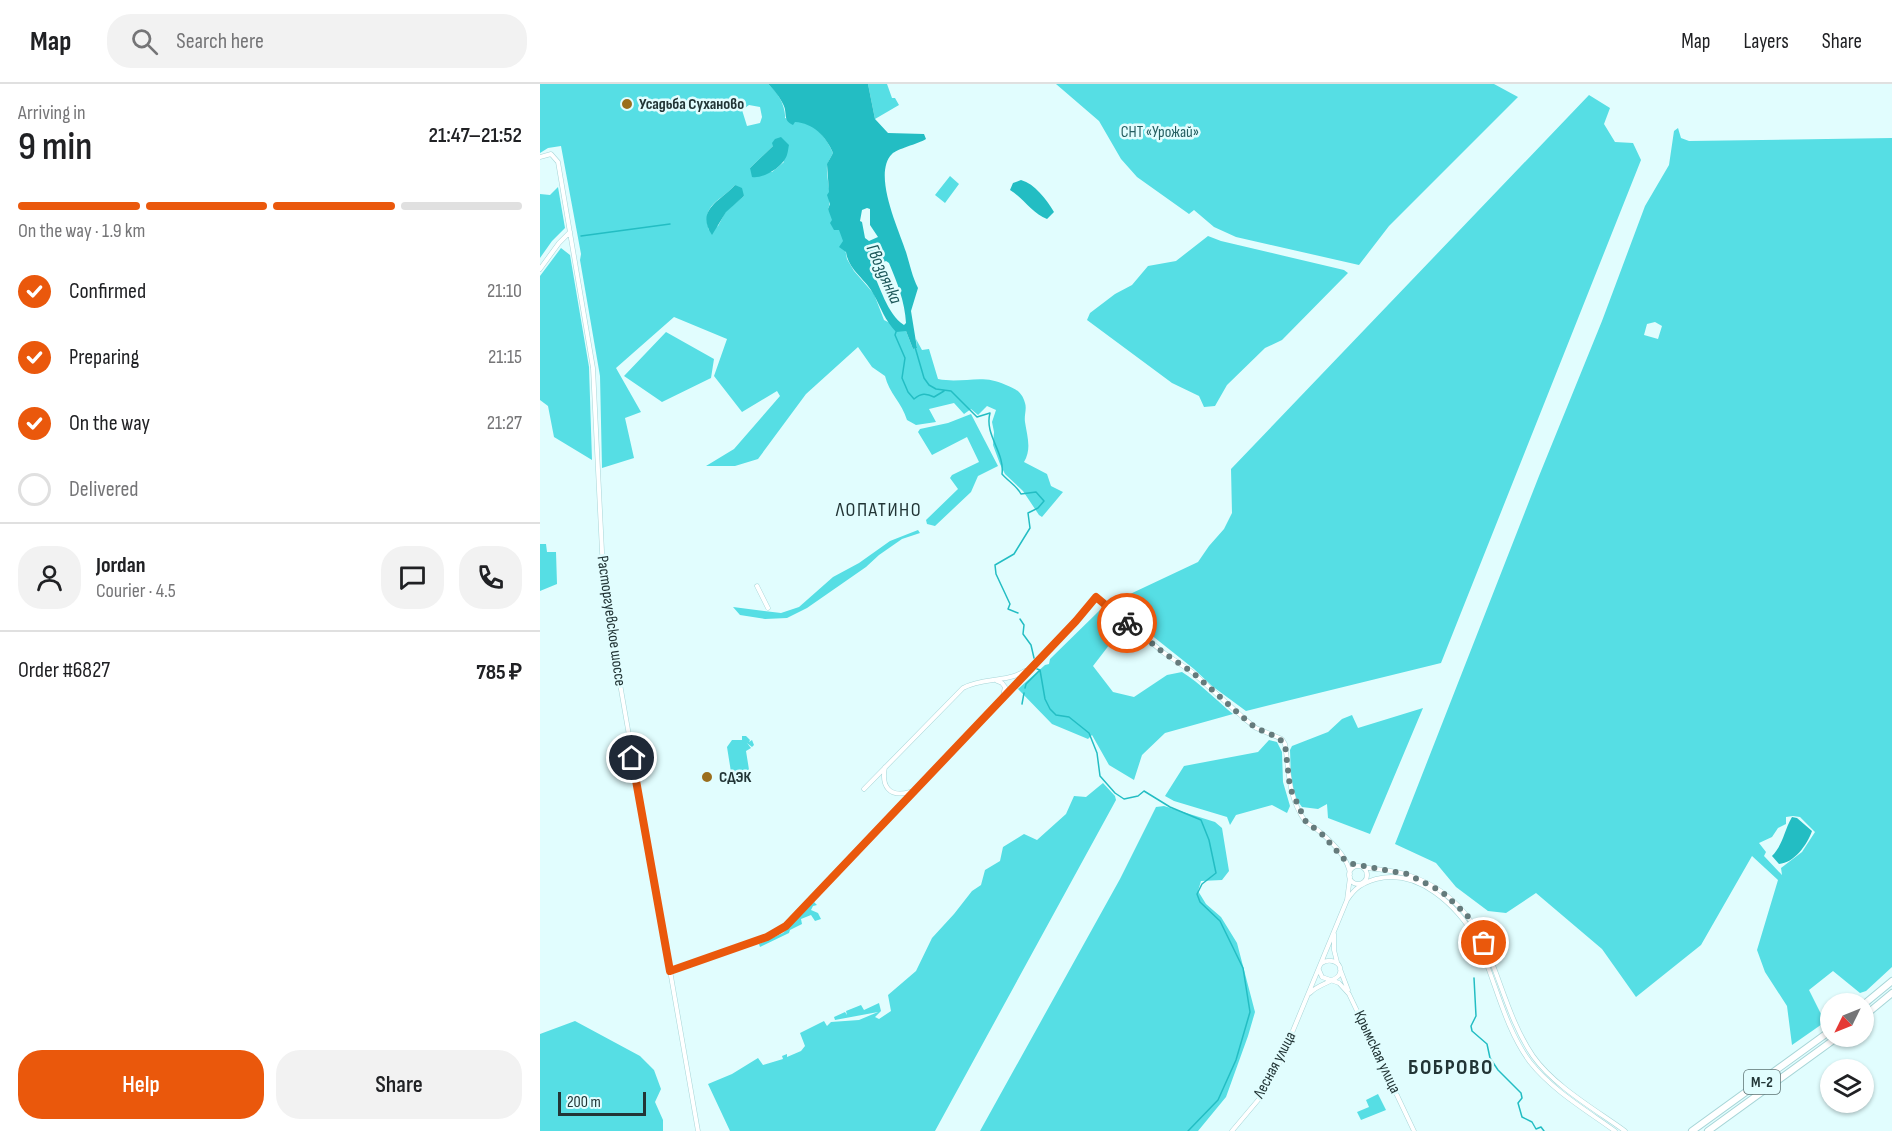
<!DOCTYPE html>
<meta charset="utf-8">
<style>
body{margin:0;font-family:"Sofia Sans Condensed",sans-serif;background:#f2f2f2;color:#202124;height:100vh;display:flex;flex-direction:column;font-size:22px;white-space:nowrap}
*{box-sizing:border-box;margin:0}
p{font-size:20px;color:#757577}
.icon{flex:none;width:33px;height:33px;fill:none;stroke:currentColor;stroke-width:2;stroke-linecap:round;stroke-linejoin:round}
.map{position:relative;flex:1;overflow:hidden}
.sheet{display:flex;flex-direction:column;background:#fff;width:540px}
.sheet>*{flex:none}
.needle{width:39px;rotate:227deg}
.fabs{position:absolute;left:1280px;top:909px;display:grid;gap:12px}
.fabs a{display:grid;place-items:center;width:54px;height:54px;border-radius:50%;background:#fff;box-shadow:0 2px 4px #0004;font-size:30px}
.scale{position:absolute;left:18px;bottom:15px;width:88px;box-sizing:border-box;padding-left:6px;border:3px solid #223536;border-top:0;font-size:16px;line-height:21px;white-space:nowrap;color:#223536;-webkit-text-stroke:4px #e1fdfe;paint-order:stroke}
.pin{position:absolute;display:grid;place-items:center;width:51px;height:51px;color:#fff;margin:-26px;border:3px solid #fff;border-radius:50%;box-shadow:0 2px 6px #0007}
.courier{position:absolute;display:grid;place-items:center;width:60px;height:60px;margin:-30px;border:4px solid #ea580c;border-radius:50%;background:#fff;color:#222;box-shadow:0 2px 8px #0007}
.headline em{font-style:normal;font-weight:600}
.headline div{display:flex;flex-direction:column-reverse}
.headline{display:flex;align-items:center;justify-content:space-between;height:102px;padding:0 18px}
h1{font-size:39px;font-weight:600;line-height:45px}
.bar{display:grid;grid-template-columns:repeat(4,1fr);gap:9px 6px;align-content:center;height:72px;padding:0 18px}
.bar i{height:8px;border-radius:4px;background:#e0e0e0}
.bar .on{background:#ea580c}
.bar p{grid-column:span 4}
.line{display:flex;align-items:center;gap:15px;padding:0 18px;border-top:2px solid #e0e0e0}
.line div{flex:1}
.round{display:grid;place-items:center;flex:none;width:63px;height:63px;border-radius:24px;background:#f2f2f2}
ol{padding:0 18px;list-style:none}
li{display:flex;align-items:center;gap:18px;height:66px}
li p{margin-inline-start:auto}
li .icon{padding:6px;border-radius:50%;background:#ea580c;color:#fff;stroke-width:4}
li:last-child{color:#757577}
li i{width:33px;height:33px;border:3px solid #e0e0e0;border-radius:50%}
.primary-button{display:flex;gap:12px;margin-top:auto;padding:12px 18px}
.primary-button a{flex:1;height:69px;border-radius:24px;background:#ea580c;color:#fff;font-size:24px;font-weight:600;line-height:69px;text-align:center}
.primary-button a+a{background:#f2f2f2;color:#202124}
header{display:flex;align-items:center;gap:36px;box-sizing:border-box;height:84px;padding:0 30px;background:#fff;border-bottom:2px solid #e0e0e0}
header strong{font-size:28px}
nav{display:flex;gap:33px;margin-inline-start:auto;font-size:21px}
.search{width:420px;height:54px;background:#f2f2f2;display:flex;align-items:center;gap:15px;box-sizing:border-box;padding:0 21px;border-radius:24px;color:#757577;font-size:22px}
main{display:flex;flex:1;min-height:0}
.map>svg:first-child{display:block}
.green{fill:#56dee4;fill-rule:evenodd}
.water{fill:#23bdc3;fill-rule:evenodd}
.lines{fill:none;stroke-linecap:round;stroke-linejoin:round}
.stream{stroke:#23bdc3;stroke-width:1.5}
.secondary-casing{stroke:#a7d5d7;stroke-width:5}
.highway-casing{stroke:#a7d5d7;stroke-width:8}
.secondary{stroke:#fff;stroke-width:4}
.highway{stroke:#fff;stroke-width:6}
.done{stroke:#657b7c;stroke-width:6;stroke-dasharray:0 10.8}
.route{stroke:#ea580c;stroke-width:8}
.poi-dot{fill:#9b6e1d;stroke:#e1fdfe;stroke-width:2}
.labels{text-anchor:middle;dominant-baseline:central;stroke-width:5;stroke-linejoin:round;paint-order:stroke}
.shield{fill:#e1fdfe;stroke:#5b7172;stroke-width:1.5}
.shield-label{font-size:15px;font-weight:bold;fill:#223536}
.poi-label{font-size:16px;font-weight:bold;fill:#223536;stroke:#e1fdfe;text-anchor:start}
.park-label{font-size:16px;fill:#265f61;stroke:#e1fdfe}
.street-label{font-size:16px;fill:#223536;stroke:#e1fdfe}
.water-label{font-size:18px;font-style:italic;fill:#1c5759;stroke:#e1fdfe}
.quarter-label{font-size:20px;letter-spacing:1.5px;fill:#223536;stroke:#e1fdfe}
.district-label{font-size:22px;font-weight:bold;letter-spacing:1.5px;fill:#223536;stroke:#e1fdfe}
</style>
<header>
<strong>Map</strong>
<div class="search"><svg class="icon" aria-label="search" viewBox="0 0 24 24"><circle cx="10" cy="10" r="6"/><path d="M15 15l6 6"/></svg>Search here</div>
<nav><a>Map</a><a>Layers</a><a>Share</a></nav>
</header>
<main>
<section class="sheet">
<div class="headline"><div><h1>9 min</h1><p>Arriving in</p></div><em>21:47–21:52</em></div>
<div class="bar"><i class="on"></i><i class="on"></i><i class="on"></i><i></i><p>On the way · 1.9 km</p></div>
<ol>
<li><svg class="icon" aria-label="check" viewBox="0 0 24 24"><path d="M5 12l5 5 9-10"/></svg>Confirmed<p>21:10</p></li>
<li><svg class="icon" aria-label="check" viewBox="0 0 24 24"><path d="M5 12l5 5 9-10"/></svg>Preparing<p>21:15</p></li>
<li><svg class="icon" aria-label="check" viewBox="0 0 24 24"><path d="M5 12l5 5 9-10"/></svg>On the way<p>21:27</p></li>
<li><i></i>Delivered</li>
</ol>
<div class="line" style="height:108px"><a class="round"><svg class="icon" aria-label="person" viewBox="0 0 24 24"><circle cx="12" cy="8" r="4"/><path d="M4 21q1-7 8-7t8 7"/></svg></a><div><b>Jordan</b><p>Courier · 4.5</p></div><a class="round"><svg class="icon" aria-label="chat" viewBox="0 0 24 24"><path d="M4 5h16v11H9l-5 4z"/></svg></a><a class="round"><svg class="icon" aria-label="phone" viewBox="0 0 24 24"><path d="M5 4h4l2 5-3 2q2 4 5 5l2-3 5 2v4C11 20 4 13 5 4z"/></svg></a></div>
<div class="line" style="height:78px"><div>Order #6827</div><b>785 ₽</b></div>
<div class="primary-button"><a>Help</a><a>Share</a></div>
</section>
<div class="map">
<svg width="1352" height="1047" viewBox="0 0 1352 1047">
<rect width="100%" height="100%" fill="#e1fdfe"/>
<path class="green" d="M 0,0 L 228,0 C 237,7 246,22 245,34 C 251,36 257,37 264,38 C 277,41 288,57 293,69 C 291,73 288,77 287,82 C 286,95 293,114 288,125 L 302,149 L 307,175 L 314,187 L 334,210 L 344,236 L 366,247 L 373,265 L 377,264 L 376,255 L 382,266 L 389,265 L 398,295 C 424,300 442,289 466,301 C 476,305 482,308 485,319 C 487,325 484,331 485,338 C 487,352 492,365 484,378 L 507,390 L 511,402 L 523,408 L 502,433 L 499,431 L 483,407 L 465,390 L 460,380 L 453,361 L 454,348 L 452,338 L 456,326 L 447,322 L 438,331 L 431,325 L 424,330 L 414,319 L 389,325 L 396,338 L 376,341 L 367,336 C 362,319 349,309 345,292 L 332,283 L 318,263 L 266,310 L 218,375 L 195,382 L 166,382 L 194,365 L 240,312 L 237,307 L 202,328 L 174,292 L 187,255 L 134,233 L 76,284 L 101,328 L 85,334 L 94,374 L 62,384 L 60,292 L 40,176 L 41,170 L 21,62 L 8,64 L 0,69 ZM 209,21 L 220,23 L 222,33 L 220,39 L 207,42 L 202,26 ZM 233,62 L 244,78 L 232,88 L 210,84 ZM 195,101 L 204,112 L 186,127 L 178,142 L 169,146 C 161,120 180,118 195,101 Z
M 328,0 L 347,0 L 352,14 L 355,14 L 359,21 L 335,35 Z
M 516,0 L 954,0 L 978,13 L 849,142 L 819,181 L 696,153 L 674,143 L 654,126 L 649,130 L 597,93 L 581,75 L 559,37 Z
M 1049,11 L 1070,24 L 1064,40 L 1075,58 L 1093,59 L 1101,76 L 901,579 L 706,627 L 672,602 L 654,585 L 571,519 L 658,478 L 669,462 L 684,445 L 692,429 L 691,385 Z
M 1138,44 L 1141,54 L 1149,57 L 1352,54 L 1352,883 L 1326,907 L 1320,909 L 1293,887 L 1269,906 L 1285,938 L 1252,961 L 1247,922 L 1225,888 L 1217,866 L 1238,796 L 1212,772 L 1161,861 L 1096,913 L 1062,865 L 996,809 L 966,829 L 948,827 L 916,803 L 896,779 L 855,760 L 999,392 L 1062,237 L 1105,122 L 1129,81 L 1134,47 ZM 1115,238 L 1122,242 L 1118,255 L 1104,251 L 1107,240 ZM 1253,732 L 1260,733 L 1275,748 L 1262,768 L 1241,784 L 1242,791 L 1224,772 L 1226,768 L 1219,759 L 1232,753 L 1238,744 L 1246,740 L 1246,733 Z
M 410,92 L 419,100 L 405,119 L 395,111 Z
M 18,103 L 25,144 L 12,157 L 0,174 L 0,110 L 10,111 Z
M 668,152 L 681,157 L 804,186 L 808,189 L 742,256 L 725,264 L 687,301 L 675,322 L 664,323 L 659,312 L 632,299 L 547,236 L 550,229 L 575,210 L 592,201 L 608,182 L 636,177 Z
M 21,164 L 30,171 L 49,283 L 52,376 L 14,353 L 8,322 L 0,316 L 0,192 Z
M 126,248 L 174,275 L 171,294 L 122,318 L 84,292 Z
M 431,330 L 458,382 L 438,392 L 431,408 L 395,442 L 387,440 L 386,436 L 418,405 L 410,394 L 412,391 L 439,378 L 427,353 L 392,371 L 378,348 L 380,345 L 408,339 Z
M 378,446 L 380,449 L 362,455 L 339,471 L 326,483 L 267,524 L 247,534 L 225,535 L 200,531 L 193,523 L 241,529 L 259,523 L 293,493 L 319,479 L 350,457 Z
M 0,460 L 6,460 L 7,468 L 16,468 L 17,500 L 0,507 Z
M 560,526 L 583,543 L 553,582 L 573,608 L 594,613 L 627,591 L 642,588 C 660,599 676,616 693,630 L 625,649 L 602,671 L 594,696 L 569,681 L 552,651 L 548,655 L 512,640 L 478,605 L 505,581 L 509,580 L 510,575 Z
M 883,624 L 830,750 L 788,734 L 787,720 L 778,725 L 762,723 C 749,708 751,685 750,666 L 752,662 L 788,648 L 802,635 L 812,631 L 818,644 Z
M 202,652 L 206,652 L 210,656 L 209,658 L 212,656 L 214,661 L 212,663 L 207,659 L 211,664 L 206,667 L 210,692 L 208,690 L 199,694 L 191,688 L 187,663 L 192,656 L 202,656 Z
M 729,656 L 737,658 L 742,668 L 743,698 L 750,722 L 747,729 L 732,721 L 696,731 L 690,741 L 687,733 L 634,717 L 625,712 L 644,682 L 718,668 Z
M 563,699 L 575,712 L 576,716 L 395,1047 L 190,1047 L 168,1000 L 192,990 L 218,974 L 223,981 L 243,975 L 242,972 L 247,970 L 247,973 L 261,967 L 265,962 L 260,949 L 284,937 L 287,942 L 291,938 L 319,936 L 338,928 L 295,936 L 294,933 L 305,928 L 307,931 L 306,927 L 321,921 L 324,926 L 339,919 L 341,927 L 335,933 L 339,935 L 351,927 L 348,911 L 376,887 L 392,854 L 414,830 L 432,807 L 441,801 L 445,786 L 460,777 L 463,763 L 484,750 L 497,756 L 526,730 L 534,712 L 546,713 Z
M 624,722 L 675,738 L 682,744 L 689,787 L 682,796 L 661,797 L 658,807 L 666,820 L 681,833 L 697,859 L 715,928 L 708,952 L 686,1013 L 658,1047 L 440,1047 L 580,795 L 616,723 Z
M 274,818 L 277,821 L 273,822 L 271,826 L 278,829 L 281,835 L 275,837 L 271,831 L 261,835 L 262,840 L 250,846 L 249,849 L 220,863 L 219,860 L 243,849 Z
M 35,937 L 100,972 L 114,986 L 121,1005 L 115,1018 L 123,1036 L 123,1047 L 0,1047 L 0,950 Z
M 838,1010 L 846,1026 L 821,1036 L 817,1028 L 829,1023 L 826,1016 Z"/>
<path class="water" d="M 228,0 L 328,0 L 335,35 L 348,49 L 384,50 L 386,55 C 378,60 356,65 352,70 C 332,90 359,146 366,168 C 370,181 372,192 378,204 L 371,227 L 377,264 L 373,265 L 366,247 L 356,248 C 344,235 342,226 334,211 C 326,195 309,187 306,168 L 299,163 L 303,157 L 299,146 L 294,146 L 290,139 L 292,136 L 288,125 L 290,120 L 287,111 L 289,108 L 287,80 L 293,69 C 286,52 273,39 255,38 L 253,41 C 242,36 248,29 243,20 C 240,14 234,5 228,0 ZM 327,124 L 330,125 L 330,141 L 338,153 L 329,157 L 325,154 L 322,138 L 320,137 L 322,126 ZM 346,177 L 349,179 C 357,198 365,218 366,239 L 364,241 C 347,230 340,202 331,184 Z
M 241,53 L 249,61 C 248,65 248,71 245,75 C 240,84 223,95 212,93 L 210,84 L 233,62 L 232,59 L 235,55 Z
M 481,96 C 495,100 506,115 514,128 L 507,135 C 493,130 483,114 470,106 L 473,99 Z
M 195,101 L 202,104 L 204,112 L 186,128 L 172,151 C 155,125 181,117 195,101 Z
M 1252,733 L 1257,734 L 1272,747 C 1267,761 1254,779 1239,780 L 1232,772 C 1244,759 1243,749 1252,733 Z"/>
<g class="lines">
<path class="stream" d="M 41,152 L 130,140
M 356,248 L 355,251 L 365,274 L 362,294 L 368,308 L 374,315 C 381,309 386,309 394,313 L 404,307
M 375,263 L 384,294 L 389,301 L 396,305 L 411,307 L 437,333 L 450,329 C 444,351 465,368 462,390 C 468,397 477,402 481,410 L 496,408 L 504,417 L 498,424 L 488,429 L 490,444 L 474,470 L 455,481 L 456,490 L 470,520 L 468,525 L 478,529
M 480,535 L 484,541 L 483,550 L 491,561 L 494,574
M 500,586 L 505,615 L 510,625 L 516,631 L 529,633 L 549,649 L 557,669 L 560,692 L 575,709 L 584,715 L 598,712 L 604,707 L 630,723 L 661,736 L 669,756 L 676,789 L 662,800 L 657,810 L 660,818 L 680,837 L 703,884 L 710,928 L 696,976 L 678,1016 L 648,1047
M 485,604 L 486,600 L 500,586 L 497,585
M 482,620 L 484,609
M 934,894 L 936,932 L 931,942 L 932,947 L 947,960 L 950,974 L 958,986 L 981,1009 L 982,1014 L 978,1019 L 982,1033 L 992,1038 L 996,1045 L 1001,1043 L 1004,1047"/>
<g class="secondary-casing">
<path id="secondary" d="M 0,73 L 11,70 L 18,78 L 53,284 L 64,508 L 158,1047
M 0,185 L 19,159 L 30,148
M 217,502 L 228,524
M 457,597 L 462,599 L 465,603 L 463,612
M 345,683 C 341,702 349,714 370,708
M 324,705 L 423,604 C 443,593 465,599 485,587
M809 791a9 9 0 1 1 18 0a9 9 0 1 1-18 0Z
M 823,783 C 837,786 853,786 868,791 C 958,821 949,907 993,972 C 1014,1002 1056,1026 1085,1047
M 807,816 C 815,804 822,799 836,795 C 879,784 917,822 937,856 C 955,895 964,943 990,978 C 1012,1006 1046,1026 1075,1047
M 794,850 L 794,866 L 797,878
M 800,885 L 808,906
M 779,886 L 782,893 L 799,899 L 809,910 L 874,1047
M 130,887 L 227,853 L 246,842 L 536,537 L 556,513 L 624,569 L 652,588 L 706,636 L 716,644 L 742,655 L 745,660 C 749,687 748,713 765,737 C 769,741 776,744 780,748 C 792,758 808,774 810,790
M 770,909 C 778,900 796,897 799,891 C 805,879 790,873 782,879
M 692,1047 L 719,1015 L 735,990 L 807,816 L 810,793"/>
</g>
<g class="highway-casing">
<path id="highway" d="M 1323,921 L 1352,897
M 1323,933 L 1352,909
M 1152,1047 L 1290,947
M 1168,1047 L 1299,952"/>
</g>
<use href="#secondary" class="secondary"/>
<use href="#highway" class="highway"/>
</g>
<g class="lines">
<path class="done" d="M 587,539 L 624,569 L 652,588 L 706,636 L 716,644 L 737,653 L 745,660 L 750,704 L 766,738 L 781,749 L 804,775 L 813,780 L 867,790 L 901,807 L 927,831 L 944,859"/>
<path class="route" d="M 92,674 L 130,887 L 227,853 L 246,842 L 536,537 L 556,513 L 587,539"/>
</g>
<g class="poi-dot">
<circle cx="87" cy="20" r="6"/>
<circle cx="167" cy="693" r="6"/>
</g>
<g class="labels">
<rect class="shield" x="1204" y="986" width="36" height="24" rx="4.5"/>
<g class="shield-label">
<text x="1222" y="998">М-2</text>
</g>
<g class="poi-label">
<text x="99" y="20">Усадьба Суханово</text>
<text x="179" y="693">СДЭК</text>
</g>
<g class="park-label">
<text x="620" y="48">СНТ «Урожай»</text>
</g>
<g class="street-label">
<text transform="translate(71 537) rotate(82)">Расторгуевское шоссе</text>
<text transform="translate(837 968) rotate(65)">Крымская улица</text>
<text transform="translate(735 981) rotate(-62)">Лесная улица</text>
</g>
<g class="water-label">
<text transform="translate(344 190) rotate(66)">Гвоздянка</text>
</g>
<g class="quarter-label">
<text x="339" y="426">ЛОПАТИНО</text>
</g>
<g class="district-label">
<text x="911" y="983">БОБРОВО</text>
</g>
</g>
</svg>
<div class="fabs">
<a><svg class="needle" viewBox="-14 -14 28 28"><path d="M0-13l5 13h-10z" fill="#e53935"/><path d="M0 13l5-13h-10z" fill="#757577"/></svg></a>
<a><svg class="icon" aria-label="layers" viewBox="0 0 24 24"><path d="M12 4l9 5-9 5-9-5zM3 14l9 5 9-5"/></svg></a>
</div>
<div class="scale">200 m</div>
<div class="pin" style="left:944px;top:859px;background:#ea580c"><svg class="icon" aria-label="bag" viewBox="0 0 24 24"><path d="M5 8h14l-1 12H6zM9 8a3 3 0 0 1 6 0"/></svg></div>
<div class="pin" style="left:92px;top:674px;background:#1f2937"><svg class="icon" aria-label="home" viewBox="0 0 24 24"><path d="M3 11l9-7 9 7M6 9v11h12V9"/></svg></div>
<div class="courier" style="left:587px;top:539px"><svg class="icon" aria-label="bike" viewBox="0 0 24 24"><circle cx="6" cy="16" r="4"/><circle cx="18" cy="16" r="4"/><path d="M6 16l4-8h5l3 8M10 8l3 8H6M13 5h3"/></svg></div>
</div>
</main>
